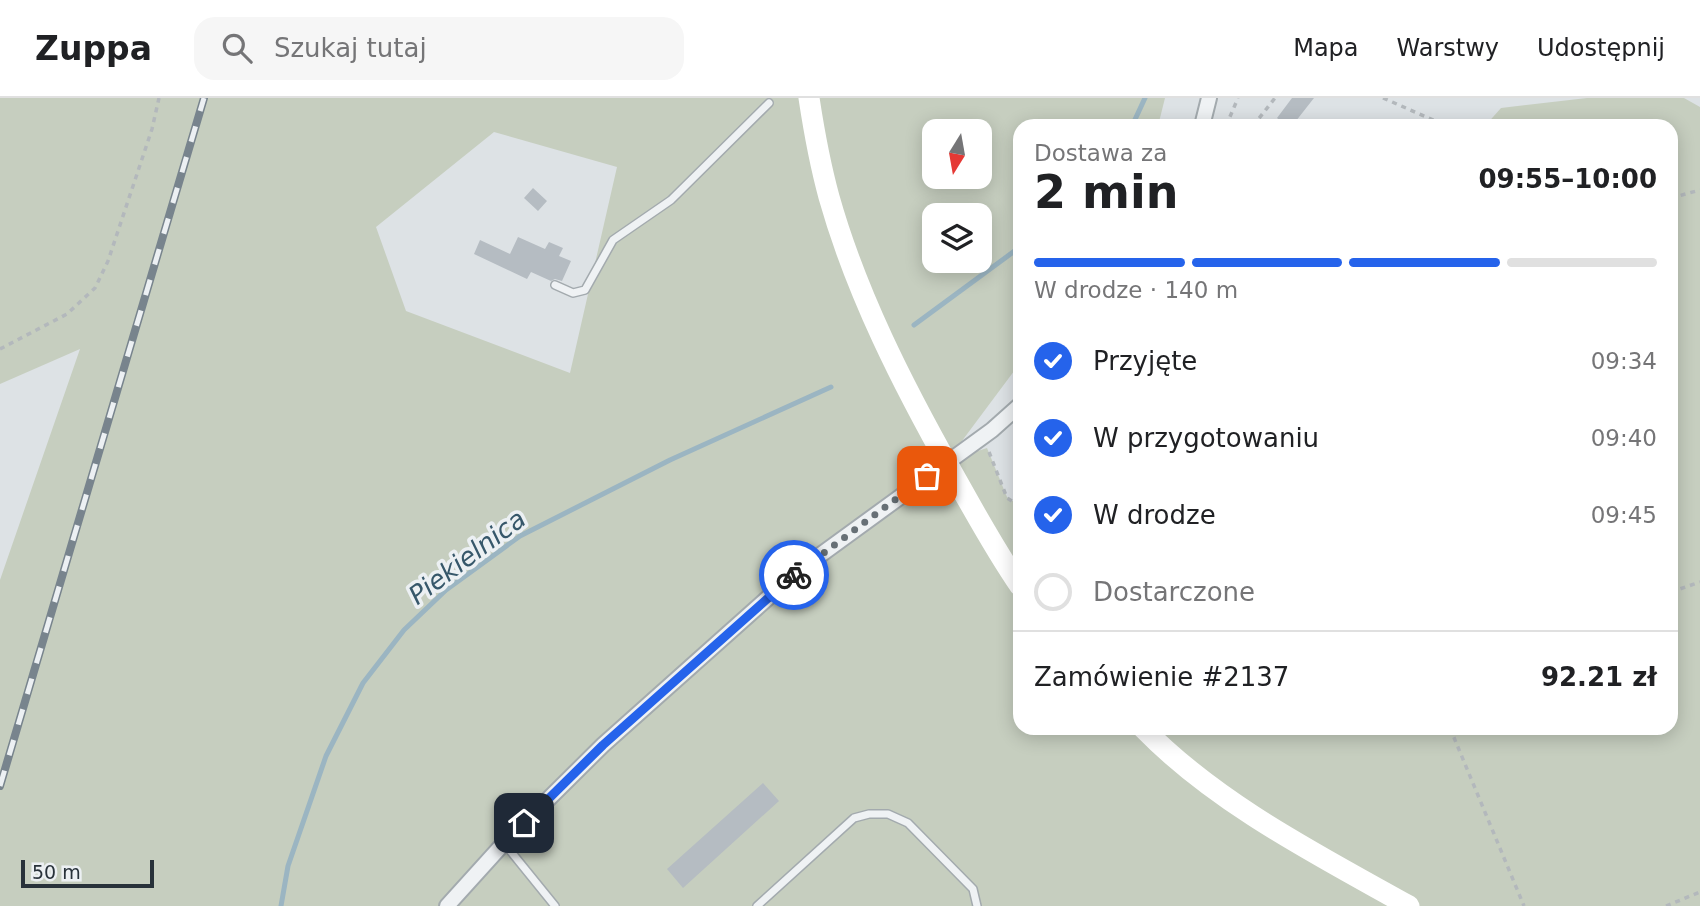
<!DOCTYPE html>
<html lang="pl">
<meta charset="utf-8">
<style>
body{margin:0;font-family:"DejaVu Sans",sans-serif;background:#f6f6f6;color:#202124;height:100vh;display:flex;flex-direction:column;font-size:26px;white-space:nowrap}
*{box-sizing:border-box;margin:0}
p{font-size:23px;color:#757577}
.icon{flex:none;width:38px;height:38px;fill:none;stroke:currentColor;stroke-width:2;stroke-linecap:round;stroke-linejoin:round}
.map{position:relative;flex:1;overflow:hidden}
.sheet{position:absolute;left:1013px;top:21px;width:665px;height:616px;display:flex;flex-direction:column;background:#fff;border-radius:21px;box-shadow:0 4px 18px #0003}
.sheet>*{flex:none}
.needle{width:46px;rotate:191deg}
.fabs{position:absolute;left:922px;top:21px;display:grid;gap:14px}
.fabs a{display:grid;place-items:center;width:70px;height:70px;border-radius:14px;background:#fff;box-shadow:0 4px 18px #0003;font-size:35px}
.scale{position:absolute;left:21px;bottom:18px;width:133px;box-sizing:border-box;padding-left:7px;border:4px solid #28323a;border-top:0;font-size:19px;line-height:24px;white-space:nowrap;color:#28323a;-webkit-text-stroke:5px #ecf0f3;paint-order:stroke}
.pin{position:absolute;display:grid;place-items:center;width:60px;height:60px;color:#fff;margin:-30px;border-radius:14px;box-shadow:0 4px 10px #0006}
.courier{position:absolute;display:grid;place-items:center;width:70px;height:70px;margin:-35px;border:5px solid #2563eb;border-radius:50%;background:#fff;color:#222;box-shadow:0 2px 9px #0007}
.headline em{font-style:normal;font-weight:700}
.headline div{display:flex;flex-direction:column-reverse}
.headline{display:flex;align-items:center;justify-content:space-between;height:119px;padding:0 21px}
h1{font-size:46px;font-weight:700;line-height:52px}
.bar{display:grid;grid-template-columns:repeat(4,1fr);gap:10px 7px;align-content:center;height:84px;padding:0 21px}
.bar i{height:9px;border-radius:5px;background:#e0e0e0}
.bar .selected{background:#2563eb}
.bar p{grid-column:span 4}
.line{display:flex;align-items:center;gap:18px;padding:0 21px;border-top:2px solid #e0e0e0}
.line div{flex:1}
ol{padding:0 21px;list-style:none}
li{display:flex;align-items:center;gap:21px;height:77px}
li p{margin-inline-start:auto}
li .icon{padding:7px;border-radius:50%;background:#2563eb;color:#fff;stroke-width:4}
li:last-child{color:#757577}
li i{width:38px;height:38px;border:4px solid #e0e0e0;border-radius:50%}
header{display:flex;align-items:center;gap:42px;box-sizing:border-box;height:98px;padding:0 35px;background:#fff;border-bottom:2px solid #e0e0e0}
header strong{font-size:33px}
nav{display:flex;gap:38px;margin-inline-start:auto;font-size:24px}
.search{width:490px;height:63px;background:#f6f6f6;display:flex;align-items:center;gap:18px;box-sizing:border-box;padding:0 24px;border-radius:21px;color:#757577;font-size:26px}
.map>svg:first-child{display:block}
.green{fill:#c6cebf;fill-rule:evenodd}
.lines{fill:none;stroke-linecap:round;stroke-linejoin:round}
.stream{stroke:#9bb5c2;stroke-width:5}
.building{fill:#b5bcc2}
.lane-casing{stroke:#a3aaae;stroke-width:10}
.street-casing{stroke:#a3aaae;stroke-width:18}
.path{stroke:#b3b8bc;stroke-width:3.5;stroke-dasharray:5 5;stroke-linecap:butt}
.lane{stroke:#eff2f4;stroke-width:7}
.street{stroke:#eff2f4;stroke-width:14}
.secondary{stroke:#fff;stroke-width:21}
.rail-casing{stroke:#78848d;stroke-width:8}
.rail{stroke:#ecf0f3;stroke-width:5;stroke-dasharray:16;stroke-linecap:butt}
.done{stroke:#677076;stroke-width:7;stroke-dasharray:0 12.6}
.route{stroke:#2563eb;stroke-width:9}
.labels{text-anchor:middle;dominant-baseline:central;stroke-width:7;stroke-linejoin:round;paint-order:stroke}
.water-label{font-size:26px;font-style:italic;fill:#36576a;stroke:#ecf0f3}
</style>
<header>
<strong>Zuppa</strong>
<div class="search"><svg class="icon" aria-label="search" viewBox="0 0 24 24"><circle cx="10" cy="10" r="6"/><path d="M15 15l6 6"/></svg>Szukaj tutaj</div>
<nav><a>Mapa</a><a>Warstwy</a><a>Udostępnij</a></nav>
</header>
<div class="map">
<svg width="1700" height="808" viewBox="0 0 1700 808">
<rect width="100%" height="100%" fill="#dde2e5"/>
<path class="green" d="M 0,0 L 1165,0 L 1158,28 L 1020,28 L 1020,265 L 947,363 L 987,350 L 1007,399 L 1020,408 L 1020,630 L 1671,630 L 1671,28 L 1485,28 L 1501,10 L 1587,0 L 1684,0 L 1700,9 L 1700,808 L 0,808 L 0,482 L 80,251 L 0,286 ZM 934,33 L 980,33 L 980,79 L 934,79 ZM 494,34 L 617,69 L 570,275 L 406,213 L 376,129 ZM 934,117 L 980,117 L 980,163 L 934,163 Z"/>
<g class="lines">
<path class="stream" d="M 1132,28 L 1145,0
M 914,227 L 1020,149
M 281,808 L 288,768 L 326,658 L 363,585 L 404,532 L 446,492 L 520,438 L 670,362 L 831,289"/>
</g>
<path class="building" d="M 1292,0 L 1314,0 L 1292,28 L 1287,28 L 1277,20 Z
M 533,90 L 547,103 L 538,113 L 524,100 Z
M 518,139 L 545,151 L 549,144 L 563,150 L 559,158 L 571,163 L 562,183 L 555,181 L 551,183 L 531,174 L 527,181 L 474,156 L 480,142 L 510,156 Z
M 763,685 L 779,703 L 683,790 L 667,771 Z"/>
<g class="lines">
<g class="lane-casing">
<path id="lane" d="M 555,187 L 573,195 L 585,192 L 613,142 L 671,102 L 769,5
M 504,745 L 555,808
M 757,808 L 854,720 L 869,716 L 888,716 L 908,725 L 973,791 L 977,808"/>
</g>
<g class="street-casing">
<path id="street" d="M 1202,28 L 1209,0
M 447,808 L 504,745 L 603,647 L 797,474 L 992,332 L 1020,307"/>
</g>
<path class="path" d="M 1383,0 L 1447,28
M 1226,28 L 1238,0
M 1253,28 L 1275,0
M 1671,100 L 1700,92
M 0,251 L 67,216 L 95,190 L 108,163 L 152,31 L 159,0
M 989,354 L 1007,400 L 1020,408
M 1671,494 L 1700,484
M 1450,630 L 1524,808
M 1666,808 L 1700,794"/>
<use href="#lane" class="lane"/>
<use href="#street" class="street"/>
<path class="secondary" d="M 809,0 C 814,33 820,66 829,99 C 856,195 903,287 952,374 C 974,413 995,452 1020,488
M 1143,630 C 1217,706 1318,757 1409,808"/>
<g class="rail-casing">
<path id="rail" d="M 0,688 L 204,0"/>
</g>
<use href="#rail" class="rail"/>
</g>
<g class="lines">
<path class="done" d="M 794,477 L 927,378"/>
<path class="route" d="M 524,725 L 603,647 L 794,477"/>
</g>
<g class="labels">
<g class="water-label">
<text transform="translate(467 459) rotate(-37)">Piekielnica</text>
</g>
</g>
</svg>
<div class="fabs">
<a><svg class="needle" viewBox="-14 -14 28 28"><path d="M0-13l5 13h-10z" fill="#e53935"/><path d="M0 13l5-13h-10z" fill="#757577"/></svg></a>
<a><svg class="icon" aria-label="layers" viewBox="0 0 24 24"><path d="M12 4l9 5-9 5-9-5zM3 14l9 5 9-5"/></svg></a>
</div>
<div class="scale">50 m</div>
<div class="pin" style="left:927px;top:378px;background:#ea580c"><svg class="icon" aria-label="bag" viewBox="0 0 24 24"><path d="M5 8h14l-1 12H6zM9 8a3 3 0 0 1 6 0"/></svg></div>
<div class="pin" style="left:524px;top:725px;background:#1f2937"><svg class="icon" aria-label="home" viewBox="0 0 24 24"><path d="M3 11l9-7 9 7M6 9v11h12V9"/></svg></div>
<div class="courier" style="left:794px;top:477px"><svg class="icon" aria-label="bike" viewBox="0 0 24 24"><circle cx="6" cy="16" r="4"/><circle cx="18" cy="16" r="4"/><path d="M6 16l4-8h5l3 8M10 8l3 8H6M13 5h3"/></svg></div>
<section class="sheet">
<div class="headline"><div><h1>2 min</h1><p>Dostawa za</p></div><em>09:55–10:00</em></div>
<div class="bar"><i class="selected"></i><i class="selected"></i><i class="selected"></i><i></i><p>W drodze · 140 m</p></div>
<ol>
<li><svg class="icon" aria-label="check" viewBox="0 0 24 24"><path d="M5 12l5 5 9-10"/></svg>Przyjęte<p>09:34</p></li>
<li><svg class="icon" aria-label="check" viewBox="0 0 24 24"><path d="M5 12l5 5 9-10"/></svg>W przygotowaniu<p>09:40</p></li>
<li><svg class="icon" aria-label="check" viewBox="0 0 24 24"><path d="M5 12l5 5 9-10"/></svg>W drodze<p>09:45</p></li>
<li><i></i>Dostarczone</li>
</ol>
<div class="line" style="height:91px"><div>Zamówienie #2137</div><b>92.21 zł</b></div>
</section>
</div>
